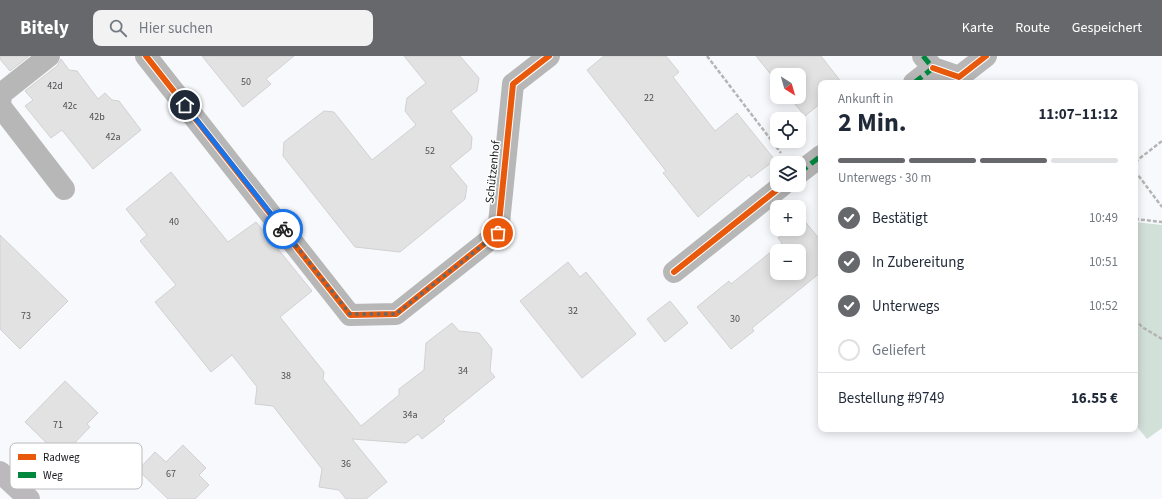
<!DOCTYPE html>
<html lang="de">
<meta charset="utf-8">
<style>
body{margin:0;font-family:"Source Sans 3",sans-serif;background:#f2f2f3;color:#1f2937;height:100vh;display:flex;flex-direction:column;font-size:15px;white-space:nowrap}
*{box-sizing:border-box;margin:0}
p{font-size:13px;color:#747a83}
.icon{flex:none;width:22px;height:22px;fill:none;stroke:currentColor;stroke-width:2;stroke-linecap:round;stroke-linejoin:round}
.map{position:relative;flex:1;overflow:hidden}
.side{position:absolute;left:818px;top:24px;width:320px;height:352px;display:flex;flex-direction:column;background:#fff;border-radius:8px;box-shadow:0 2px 10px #0003}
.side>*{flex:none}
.needle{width:26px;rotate:143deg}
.tools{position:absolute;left:770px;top:12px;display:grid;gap:8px}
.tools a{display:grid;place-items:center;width:36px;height:36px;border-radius:8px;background:#fff;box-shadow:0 2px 10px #0003;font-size:20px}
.pin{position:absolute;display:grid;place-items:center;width:34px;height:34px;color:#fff;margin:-17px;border:2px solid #fff;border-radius:50%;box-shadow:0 1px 4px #0007}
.courier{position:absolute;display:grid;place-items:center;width:40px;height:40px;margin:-20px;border:3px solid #1a73e8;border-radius:50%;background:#fff;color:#222;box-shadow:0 1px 5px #0007}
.overview em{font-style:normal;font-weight:700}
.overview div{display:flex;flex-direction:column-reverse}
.overview{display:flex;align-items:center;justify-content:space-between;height:68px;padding:0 20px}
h1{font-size:26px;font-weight:700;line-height:30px}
.bar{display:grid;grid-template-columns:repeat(4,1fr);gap:6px 4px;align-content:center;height:48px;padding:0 20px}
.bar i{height:5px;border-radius:3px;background:#e0e1e3}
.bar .active{background:#67686b}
.bar p{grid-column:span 4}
.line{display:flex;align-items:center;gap:10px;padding:0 20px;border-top:1px solid #e0e1e3}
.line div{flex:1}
ol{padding:0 20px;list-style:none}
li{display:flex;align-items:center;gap:12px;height:44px}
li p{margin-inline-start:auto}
li .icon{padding:4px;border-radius:50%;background:#67686b;color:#fff;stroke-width:4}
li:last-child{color:#747a83}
li i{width:22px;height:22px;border:2px solid #e0e1e3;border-radius:50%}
header{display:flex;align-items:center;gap:24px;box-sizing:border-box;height:56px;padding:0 20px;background:#67686b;color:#fff}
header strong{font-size:19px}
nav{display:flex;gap:22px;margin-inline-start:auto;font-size:14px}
.search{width:280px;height:36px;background:#f2f2f3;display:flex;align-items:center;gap:10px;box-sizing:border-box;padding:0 14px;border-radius:8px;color:#747a83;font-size:15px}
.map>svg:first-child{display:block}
.green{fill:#d1e0d8}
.building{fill:#e3e2e3;stroke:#d2d1d2;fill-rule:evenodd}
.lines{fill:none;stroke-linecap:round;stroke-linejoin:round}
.path{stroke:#b5b5b5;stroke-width:2.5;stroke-dasharray:4 2;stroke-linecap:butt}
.minor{stroke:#b8b7b7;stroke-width:22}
.major{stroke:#bbb9bb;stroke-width:22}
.quiet{stroke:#00873e;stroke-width:5;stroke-dasharray:10 5;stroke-linecap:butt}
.cycleway-casing{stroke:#fff;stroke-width:8}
.cycleway{stroke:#e8590c;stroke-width:6}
.done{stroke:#67686b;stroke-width:4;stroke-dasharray:0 7.2}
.route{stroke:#1a73e8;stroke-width:5}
.labels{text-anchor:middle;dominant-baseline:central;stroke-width:3;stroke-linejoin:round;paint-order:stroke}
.number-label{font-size:10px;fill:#4c4d50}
.street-label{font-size:12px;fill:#191a1d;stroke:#fff}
.key{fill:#fff;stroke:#bababb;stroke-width:1}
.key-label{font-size:11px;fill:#191a1d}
</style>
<header>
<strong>Bitely</strong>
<div class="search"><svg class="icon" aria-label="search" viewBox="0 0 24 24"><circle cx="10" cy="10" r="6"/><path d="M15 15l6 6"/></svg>Hier suchen</div>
<nav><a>Karte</a><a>Route</a><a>Gespeichert</a></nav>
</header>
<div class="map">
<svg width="1162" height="443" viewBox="0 0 1162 443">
<rect width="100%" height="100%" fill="#f7f9fc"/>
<path class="green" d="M 1135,166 L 1162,169 L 1162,372 L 1147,383 L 1135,368 Z"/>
<path class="building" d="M 0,0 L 29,0 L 10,15 L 0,3 Z
M 202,0 L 294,0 L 266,23 L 271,28 L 243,51 Z
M 404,0 L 460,0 L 479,22 L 477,35 L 451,55 L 472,81 L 471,93 L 450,110 L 467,130 L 465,143 L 400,196 L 355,191 L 283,100 L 284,86 L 324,55 L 334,56 L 372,104 L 416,69 L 405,55 L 407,42 L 426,27 Z
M 604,0 L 666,0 L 679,16 L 673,21 L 715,75 L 737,57 L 775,104 L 751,122 L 749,119 L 698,161 L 663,117 L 666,115 L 587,14 Z
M 756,0 L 821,0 L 842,27 L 821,27 L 821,47 L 805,60 L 789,41 L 799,41 L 799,19 L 777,19 L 777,26 Z
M 61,3 L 69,14 L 77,15 L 98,43 L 105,37 L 112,44 L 119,45 L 141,74 L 93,113 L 62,74 L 51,82 L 25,50 L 33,44 L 25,35 L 57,10 Z
M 171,116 L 228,186 L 256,166 L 312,235 L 280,261 L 324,316 L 323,323 L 361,370 L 399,339 L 399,333 L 424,314 L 426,287 L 452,267 L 459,275 L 479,277 L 492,293 L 490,315 L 495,321 L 443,363 L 445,365 L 422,383 L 418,378 L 406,387 L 352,383 L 387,426 L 366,443 L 346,443 L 339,434 L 319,431 L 322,413 L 273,350 L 255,348 L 257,331 L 232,299 L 211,316 L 155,246 L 176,229 L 140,185 L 147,179 L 126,153 Z
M 803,163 L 821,185 L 821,216 L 752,272 L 754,275 L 731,293 L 697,251 L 729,225 L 731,228 L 782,187 L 778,182 L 790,173 L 799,173 L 799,166 ZM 777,195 L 799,195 L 799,217 L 777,217 Z
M 0,179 L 68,245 L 20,293 L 0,273 Z
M 568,206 L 580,221 L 586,216 L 636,278 L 582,322 L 520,245 Z
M 670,245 L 688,267 L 665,286 L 647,263 Z
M 65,325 L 98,357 L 87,368 L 90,371 L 61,401 L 25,366 Z
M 183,389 L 206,412 L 199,419 L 209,429 L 195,443 L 168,443 L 138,414 L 155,396 L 166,406 Z"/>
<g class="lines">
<path class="path" d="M 707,0 L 781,97
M 1135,106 L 1162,85
M 1135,115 L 1162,151
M 1135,163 L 1162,166
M 1135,263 L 1142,271 L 1162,283"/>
<path class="minor" d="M 49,0 L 1,38 L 0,50 L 64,133
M 146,0 L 350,259 L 396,258 L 498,177 L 513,28 L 549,0
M 933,12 L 959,21 L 986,0
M 914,27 L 933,12 L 923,0
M 799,117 L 821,100
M 674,216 L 783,129"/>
<path class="major" d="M 0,416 L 29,443"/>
<path class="quiet" d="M 914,27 L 933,12 L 923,0
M 799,117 L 821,100"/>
<g class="cycleway-casing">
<path id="cycleway" d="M 146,0 L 350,259 L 396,258 L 498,177 L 513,28 L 549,0
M 933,12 L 959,21 L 986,0
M 674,216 L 783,129"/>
</g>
<use href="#cycleway" class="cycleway"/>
</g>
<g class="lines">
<path class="done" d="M 283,173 L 350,258 L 396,258 L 498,177"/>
<path class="route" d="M 185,49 L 283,173"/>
</g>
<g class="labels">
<g class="number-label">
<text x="246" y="26">50</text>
<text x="55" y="30">42d</text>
<text x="649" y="42">22</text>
<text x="70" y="50">42c</text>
<text x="97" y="61">42b</text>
<text x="113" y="81">42a</text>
<text x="430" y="95">52</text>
<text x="174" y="166">40</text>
<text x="573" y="255">32</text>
<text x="26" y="260">73</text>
<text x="735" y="263">30</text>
<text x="463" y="315">34</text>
<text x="286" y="320">38</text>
<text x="410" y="359">34a</text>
<text x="58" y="369">71</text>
<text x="346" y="408">36</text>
<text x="171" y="418">67</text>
</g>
<g class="street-label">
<text transform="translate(493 116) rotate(-84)">Schützenhof</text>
</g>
</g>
<rect x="10" y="387" width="132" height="46" rx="6" class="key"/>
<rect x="18" y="398" width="18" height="6" fill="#e8590c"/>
<rect x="18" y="416" width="18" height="6" fill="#00873e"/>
<g class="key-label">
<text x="43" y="405">Radweg</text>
<text x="43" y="423">Weg</text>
</g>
</svg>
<div class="tools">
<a><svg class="needle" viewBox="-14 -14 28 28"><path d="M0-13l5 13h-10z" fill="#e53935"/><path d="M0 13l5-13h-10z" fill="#747a83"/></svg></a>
<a><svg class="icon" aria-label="locate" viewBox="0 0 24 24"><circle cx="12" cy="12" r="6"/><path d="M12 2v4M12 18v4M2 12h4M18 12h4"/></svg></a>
<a><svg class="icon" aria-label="layers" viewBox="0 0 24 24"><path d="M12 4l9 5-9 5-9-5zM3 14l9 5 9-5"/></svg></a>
<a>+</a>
<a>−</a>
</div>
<div class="pin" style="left:498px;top:177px;background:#ea580c"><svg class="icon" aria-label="bag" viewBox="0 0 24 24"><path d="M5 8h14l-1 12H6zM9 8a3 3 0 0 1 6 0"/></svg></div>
<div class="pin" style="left:185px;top:49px;background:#1f2937"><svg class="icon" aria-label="home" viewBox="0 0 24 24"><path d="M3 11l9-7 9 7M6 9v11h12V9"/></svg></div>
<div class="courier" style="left:283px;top:173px"><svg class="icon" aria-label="bike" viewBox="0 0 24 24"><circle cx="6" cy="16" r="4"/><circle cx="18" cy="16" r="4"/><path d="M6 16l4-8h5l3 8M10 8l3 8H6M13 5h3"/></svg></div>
<section class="side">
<div class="overview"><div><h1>2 Min.</h1><p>Ankunft in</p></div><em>11:07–11:12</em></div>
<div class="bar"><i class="active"></i><i class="active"></i><i class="active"></i><i></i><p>Unterwegs · 30 m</p></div>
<ol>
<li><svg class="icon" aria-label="check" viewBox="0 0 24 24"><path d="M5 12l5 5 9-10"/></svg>Bestätigt<p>10:49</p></li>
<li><svg class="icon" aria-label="check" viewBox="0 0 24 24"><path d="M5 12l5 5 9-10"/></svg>In Zubereitung<p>10:51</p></li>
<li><svg class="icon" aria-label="check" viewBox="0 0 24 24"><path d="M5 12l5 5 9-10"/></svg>Unterwegs<p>10:52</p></li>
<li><i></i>Geliefert</li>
</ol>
<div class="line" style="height:52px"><div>Bestellung #9749</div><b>16.55 €</b></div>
</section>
</div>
